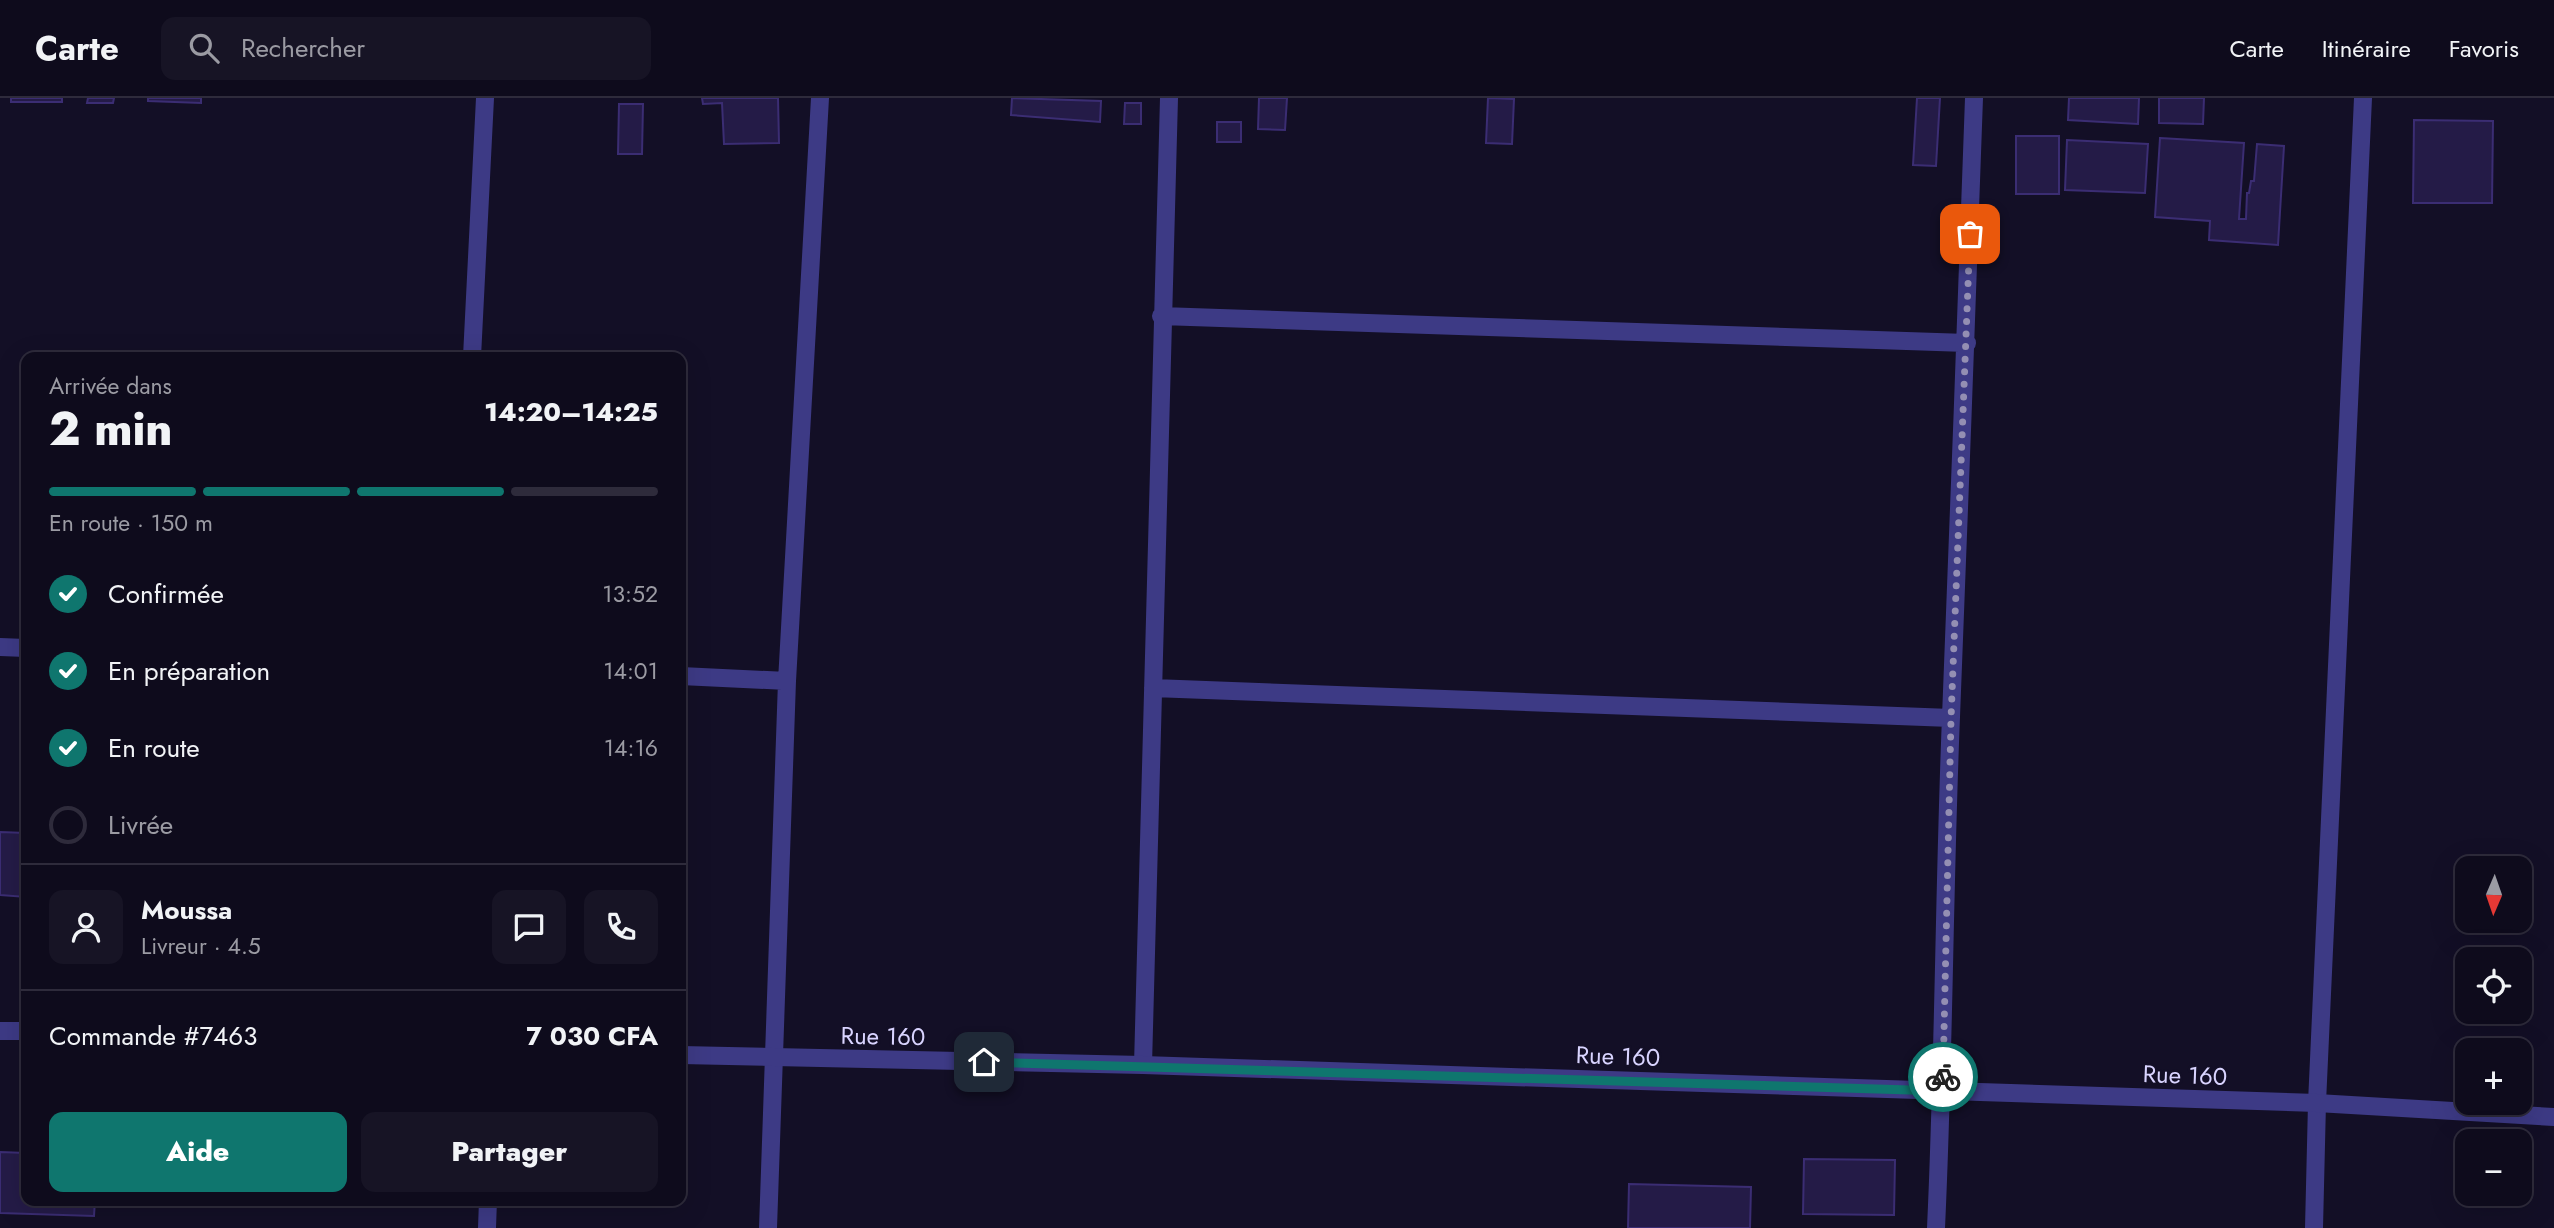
<!DOCTYPE html>
<html lang="fr">
<meta charset="utf-8">
<style>
body{margin:0;font-family:Jost,sans-serif;background:#171425;color:#f1f3f6;height:100vh;display:flex;flex-direction:column;font-size:26px;white-space:nowrap}
*{box-sizing:border-box;margin:0}
p{font-size:23px;color:#9b9ba3}
.icon{flex:none;width:38px;height:38px;fill:none;stroke:currentColor;stroke-width:2;stroke-linecap:round;stroke-linejoin:round}
.map{position:relative;flex:1;overflow:hidden}
.details{position:absolute;left:21px;top:254px;width:665px;height:854px;display:flex;flex-direction:column;background:#0e0b1c;border-radius:14px;box-shadow:0 7px 28px #0002,0 0 0 2px #2e2b3b}
.details>*{flex:none}
.needle{width:46px;rotate:182deg}
.controls{position:absolute;left:2455px;top:758px;display:grid;gap:14px}
.controls a{display:grid;place-items:center;width:77px;height:77px;border-radius:14px;background:#0e0b1c;box-shadow:0 7px 28px #0002,0 0 0 2px #2e2b3b;font-size:35px}
.pin{position:absolute;display:grid;place-items:center;width:60px;height:60px;color:#fff;margin:-30px;border-radius:14px;box-shadow:0 4px 10px #0006}
.courier{position:absolute;display:grid;place-items:center;width:70px;height:70px;margin:-35px;border:5px solid #0f766e;border-radius:50%;background:#fff;color:#222;box-shadow:0 2px 9px #0007}
.summary em{font-style:normal;font-weight:800}
.summary div{display:flex;flex-direction:column-reverse}
.summary{display:flex;align-items:center;justify-content:space-between;height:119px;padding:0 28px}
h1{font-size:46px;font-weight:800;line-height:52px}
.bar{display:grid;grid-template-columns:repeat(4,1fr);gap:10px 7px;align-content:center;height:84px;padding:0 28px}
.bar i{height:9px;border-radius:5px;background:#2e2b3b}
.bar .active{background:#0f766e}
.bar p{grid-column:span 4}
.line{display:flex;align-items:center;gap:18px;padding:0 28px;border-top:2px solid #2e2b3b}
.line div{flex:1}
.round{display:grid;place-items:center;flex:none;width:74px;height:74px;border-radius:14px;background:#171425}
ol{padding:0 28px;list-style:none}
li{display:flex;align-items:center;gap:21px;height:77px}
li p{margin-inline-start:auto}
li .icon{padding:7px;border-radius:50%;background:#0f766e;color:#fff;stroke-width:4}
li:last-child{color:#9b9ba3}
li i{width:38px;height:38px;border:4px solid #2e2b3b;border-radius:50%}
.cta{display:flex;gap:14px;margin-top:auto;padding:14px 28px}
.cta a{flex:1;height:80px;border-radius:14px;background:#0f766e;color:#fff;font-size:28px;font-weight:800;line-height:80px;text-align:center}
.cta a+a{background:#171425;color:#f1f3f6}
header{display:flex;align-items:center;gap:42px;box-sizing:border-box;height:98px;padding:0 35px;background:#0e0b1c;border-bottom:2px solid #2e2b3b}
header strong{font-size:33px}
nav{display:flex;gap:38px;margin-inline-start:auto;font-size:24px}
.search{width:490px;height:63px;background:#171425;display:flex;align-items:center;gap:18px;box-sizing:border-box;padding:0 24px;border-radius:14px;color:#9b9ba3;font-size:26px}
.map>svg:first-child{display:block}
.building{fill:#241b47;stroke:#3b2d73;stroke-width:2}
.lines{fill:none;stroke-linecap:round;stroke-linejoin:round}
.minor{stroke:#3d3a85;stroke-width:18}
.tertiary{stroke:#3d3a85;stroke-width:18}
.done{stroke:#948fb3;stroke-width:7;stroke-dasharray:0 12.6}
.route{stroke:#0f766e;stroke-width:9}
.labels{text-anchor:middle;dominant-baseline:central;stroke-width:5;stroke-linejoin:round;paint-order:stroke}
.street-label{font-size:24px;fill:#d9d4ff;stroke:#130f26}
</style>
<header>
<strong>Carte</strong>
<div class="search"><svg class="icon" aria-label="search" viewBox="0 0 24 24"><circle cx="10" cy="10" r="6"/><path d="M15 15l6 6"/></svg>Rechercher</div>
<nav><a>Carte</a><a>Itinéraire</a><a>Favoris</a></nav>
</header>
<div class="map">
<svg width="2554" height="1130" viewBox="0 0 2554 1130">
<rect width="100%" height="100%" fill="#130f26"/>
<path class="building" d="M 11,0 L 62,0 L 62,4 L 11,4 Z
M 88,0 L 114,0 L 113,5 L 87,5 Z
M 148,0 L 201,0 L 201,5 L 148,3 Z
M 702,0 L 778,0 L 779,45 L 724,46 L 722,5 L 703,6 Z
M 1012,0 L 1101,3 L 1100,24 L 1011,17 Z
M 1259,0 L 1287,0 L 1285,32 L 1258,31 Z
M 1488,0 L 1514,1 L 1512,46 L 1486,45 Z
M 1917,0 L 1940,0 L 1936,68 L 1913,67 Z
M 2069,0 L 2139,0 L 2138,26 L 2068,22 Z
M 2159,0 L 2204,0 L 2203,26 L 2159,25 Z
M 1125,5 L 1141,5 L 1141,26 L 1124,26 Z
M 619,6 L 643,6 L 642,56 L 618,56 Z
M 2414,22 L 2493,23 L 2492,105 L 2413,105 Z
M 1217,24 L 1241,24 L 1241,44 L 1217,44 Z
M 2016,38 L 2059,38 L 2059,96 L 2016,96 Z
M 2160,40 L 2244,45 L 2239,121 L 2246,121 L 2247,95 L 2249,95 L 2251,83 L 2254,83 L 2257,46 L 2284,48 L 2278,147 L 2209,142 L 2210,123 L 2155,119 Z
M 2067,42 L 2148,46 L 2145,95 L 2065,92 Z
M 0,734 L 26,735 L 26,799 L 0,797 Z
M 0,1054 L 26,1055 L 26,1102 L 95,1102 L 94,1118 L 0,1115 Z
M 1804,1061 L 1895,1062 L 1894,1117 L 1803,1116 Z
M 1629,1086 L 1751,1089 L 1750,1130 L 1628,1130 Z"/>
<g class="lines">
<path class="minor" d="M 1161,218 L 1967,245
M 472,259 L 485,0
M 0,549 L 26,550
M 681,578 L 787,583
M 1153,590 L 1951,620
M 1143,967 L 1169,0
M 487,1130 L 488,1102
M 768,1130 L 787,583 L 820,0
M 1936,1130 C 1944,960 1944,789 1951,619 C 1958,413 1968,206 1974,0
M 2314,1130 L 2317,1005 L 2363,0"/>
<path class="tertiary" d="M 0,933 L 26,933
M 681,957 L 1143,967 L 2317,1005 L 2554,1019"/>
</g>
<g class="lines">
<path class="done" d="M 1943,979 L 1951,621 L 1970,136"/>
<path class="route" d="M 984,964 L 1943,993 L 1943,979"/>
</g>
<g class="labels">
<g class="street-label">
<text transform="translate(883 938) rotate(1)">Rue 160</text>
<text transform="translate(1618 958) rotate(2)">Rue 160</text>
<text transform="translate(2185 977) rotate(2)">Rue 160</text>
</g>
</g>
</svg>
<div class="controls">
<a><svg class="needle" viewBox="-14 -14 28 28"><path d="M0-13l5 13h-10z" fill="#e53935"/><path d="M0 13l5-13h-10z" fill="#9b9ba3"/></svg></a>
<a><svg class="icon" aria-label="locate" viewBox="0 0 24 24"><circle cx="12" cy="12" r="6"/><path d="M12 2v4M12 18v4M2 12h4M18 12h4"/></svg></a>
<a>+</a>
<a>−</a>
</div>
<div class="pin" style="left:1970px;top:136px;background:#ea580c"><svg class="icon" aria-label="bag" viewBox="0 0 24 24"><path d="M5 8h14l-1 12H6zM9 8a3 3 0 0 1 6 0"/></svg></div>
<div class="pin" style="left:984px;top:964px;background:#1f2937"><svg class="icon" aria-label="home" viewBox="0 0 24 24"><path d="M3 11l9-7 9 7M6 9v11h12V9"/></svg></div>
<div class="courier" style="left:1943px;top:979px"><svg class="icon" aria-label="bike" viewBox="0 0 24 24"><circle cx="6" cy="16" r="4"/><circle cx="18" cy="16" r="4"/><path d="M6 16l4-8h5l3 8M10 8l3 8H6M13 5h3"/></svg></div>
<section class="details">
<div class="summary"><div><h1>2 min</h1><p>Arrivée dans</p></div><em>14:20–14:25</em></div>
<div class="bar"><i class="active"></i><i class="active"></i><i class="active"></i><i></i><p>En route · 150 m</p></div>
<ol>
<li><svg class="icon" aria-label="check" viewBox="0 0 24 24"><path d="M5 12l5 5 9-10"/></svg>Confirmée<p>13:52</p></li>
<li><svg class="icon" aria-label="check" viewBox="0 0 24 24"><path d="M5 12l5 5 9-10"/></svg>En préparation<p>14:01</p></li>
<li><svg class="icon" aria-label="check" viewBox="0 0 24 24"><path d="M5 12l5 5 9-10"/></svg>En route<p>14:16</p></li>
<li><i></i>Livrée</li>
</ol>
<div class="line" style="height:126px"><a class="round"><svg class="icon" aria-label="person" viewBox="0 0 24 24"><circle cx="12" cy="8" r="4"/><path d="M4 21q1-7 8-7t8 7"/></svg></a><div><b>Moussa</b><p>Livreur · 4.5</p></div><a class="round"><svg class="icon" aria-label="chat" viewBox="0 0 24 24"><path d="M4 5h16v11H9l-5 4z"/></svg></a><a class="round"><svg class="icon" aria-label="phone" viewBox="0 0 24 24"><path d="M5 4h4l2 5-3 2q2 4 5 5l2-3 5 2v4C11 20 4 13 5 4z"/></svg></a></div>
<div class="line" style="height:91px"><div>Commande #7463</div><b>7 030 CFA</b></div>
<div class="cta"><a>Aide</a><a>Partager</a></div>
</section>
</div>
